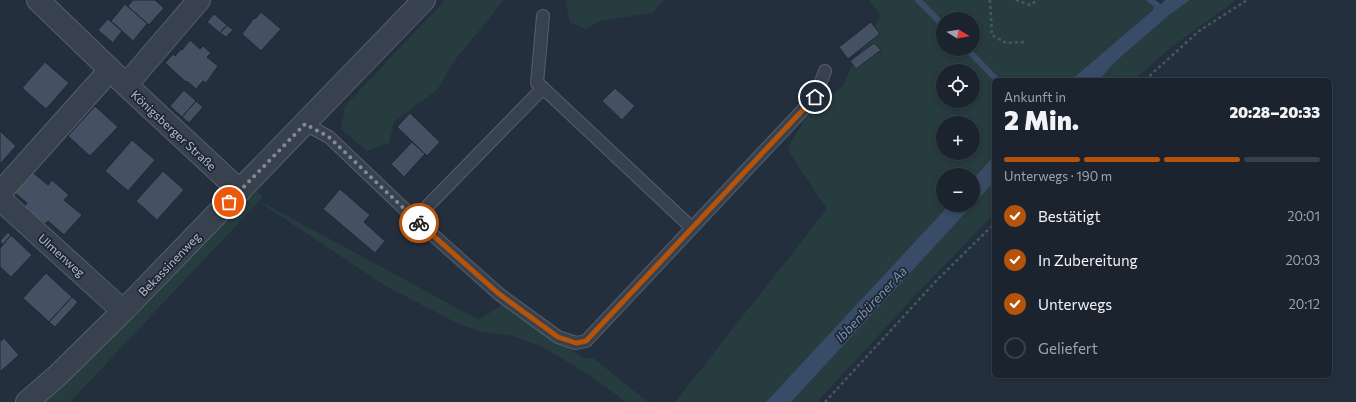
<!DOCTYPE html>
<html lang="de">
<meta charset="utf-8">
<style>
body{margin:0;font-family:Commissioner,sans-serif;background:#282f3a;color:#f1f3f6;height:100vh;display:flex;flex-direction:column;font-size:15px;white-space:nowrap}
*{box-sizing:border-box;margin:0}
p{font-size:13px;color:#a0a4aa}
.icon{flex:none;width:22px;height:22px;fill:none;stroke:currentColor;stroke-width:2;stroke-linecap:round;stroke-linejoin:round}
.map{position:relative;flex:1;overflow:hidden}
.side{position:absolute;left:992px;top:78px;width:340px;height:300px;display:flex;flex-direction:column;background:#1b232e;border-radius:6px;box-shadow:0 2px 6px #0003,0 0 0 1px #39404a}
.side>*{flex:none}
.needle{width:26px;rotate:101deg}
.buttons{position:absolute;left:936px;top:12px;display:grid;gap:8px}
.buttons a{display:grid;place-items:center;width:44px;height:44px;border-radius:50%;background:#1b232e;box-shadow:0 2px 6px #0003,0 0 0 1px #39404a;font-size:20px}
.pin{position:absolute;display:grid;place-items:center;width:34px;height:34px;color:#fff;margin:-17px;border:2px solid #fff;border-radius:50%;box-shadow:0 1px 4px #0007}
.courier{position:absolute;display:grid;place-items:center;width:40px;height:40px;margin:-20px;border:3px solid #b45309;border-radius:50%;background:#fff;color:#222;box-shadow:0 1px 5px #0007}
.overview em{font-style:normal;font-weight:800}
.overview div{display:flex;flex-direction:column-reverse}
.overview{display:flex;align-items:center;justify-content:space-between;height:68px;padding:0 12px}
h1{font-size:26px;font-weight:800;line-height:30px}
.bar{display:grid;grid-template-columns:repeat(4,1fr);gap:6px 4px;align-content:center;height:48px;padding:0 12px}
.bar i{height:5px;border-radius:3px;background:#39404a}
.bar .active{background:#b45309}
.bar p{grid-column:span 4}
ol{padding:0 12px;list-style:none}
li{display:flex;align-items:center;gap:12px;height:44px}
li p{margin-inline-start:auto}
li .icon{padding:4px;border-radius:50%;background:#b45309;color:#fff;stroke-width:4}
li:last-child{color:#a0a4aa}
li i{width:22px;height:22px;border:2px solid #39404a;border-radius:50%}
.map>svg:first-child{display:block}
.green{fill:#263c3f;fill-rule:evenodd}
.water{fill:#394c67}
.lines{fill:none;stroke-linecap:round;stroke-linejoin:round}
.stream{stroke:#394c67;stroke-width:6}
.building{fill:#455162;stroke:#1f2835}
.service-casing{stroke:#565f6c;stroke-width:14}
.minor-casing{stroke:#565f6c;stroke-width:24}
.path{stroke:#44595c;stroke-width:2.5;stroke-dasharray:3 3;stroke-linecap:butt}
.service{stroke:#38414e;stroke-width:12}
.minor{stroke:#38414e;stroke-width:22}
.done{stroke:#828b98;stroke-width:4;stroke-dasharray:0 7.2}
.route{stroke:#b45309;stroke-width:5}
.labels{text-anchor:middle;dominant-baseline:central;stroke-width:3.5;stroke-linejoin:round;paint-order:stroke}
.street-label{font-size:12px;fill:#b4bcc9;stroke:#1d2633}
.water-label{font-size:13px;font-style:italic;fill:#7c92b1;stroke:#1d2633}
</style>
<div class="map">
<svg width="1356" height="402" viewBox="0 0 1356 402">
<rect width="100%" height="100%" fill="#242f3e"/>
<path class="green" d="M 445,0 L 504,0 L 455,60 L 437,90 L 394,122 L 389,143 L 367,151 L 341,129 L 345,106 Z
M 565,0 L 664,0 L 652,13 L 601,21 L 585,29 L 570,22 Z
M 869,0 L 1146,0 L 1154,6 L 1153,10 L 1071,80 L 994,80 L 994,156 L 973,179 L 973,175 L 943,175 L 943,205 L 949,205 L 766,402 L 674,402 L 676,401 L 827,209 L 787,149 L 811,110 L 844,85 L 848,74 L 881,15 ZM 943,19 L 973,19 L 973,49 L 943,49 ZM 943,71 L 973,71 L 973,101 L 943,101 ZM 943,123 L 973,123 L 973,153 L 943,153 Z
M 1190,0 L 1236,0 L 1169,49 L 1134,80 L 1099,80 L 1115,62 L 1169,15 Z
M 994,182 L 994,214 L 911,300 L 817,402 L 791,402 Z
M 254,189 L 263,197 L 70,402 L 41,402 Z
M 261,203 L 267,205 L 479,320 L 503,304 L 584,358 L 593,358 L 648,402 L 626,402 L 595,379 L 543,347 L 513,336 L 481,332 L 461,325 L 387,287 Z"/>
<path class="water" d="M 1165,0 L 1190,0 L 1169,15 L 1115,62 L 1099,80 L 1071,80 L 1153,10 L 1155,4 L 1160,5 Z
M 994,156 L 994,182 L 791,402 L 766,402 L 949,205 L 973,205 L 973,179 Z"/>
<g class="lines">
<path class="stream" d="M 918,0 L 943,25
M 1150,0 L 1160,7
M 967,49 L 997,80"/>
</g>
<path class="building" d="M 133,0 L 155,0 L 164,8 L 149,25 L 125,4 L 128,6 Z
M 125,4 L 149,25 L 147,24 L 133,41 L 111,21 Z
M 261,12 L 281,29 L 261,51 L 242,34 L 254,18 L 255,19 Z
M 214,14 L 227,25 L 220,33 L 207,22 Z
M 108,19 L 122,31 L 113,43 L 98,30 Z
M 871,22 L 880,34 L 848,59 L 839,47 Z
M 227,25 L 233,30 L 226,37 L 220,33 Z
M 190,40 L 200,49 L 203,46 L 211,53 L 207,57 L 218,66 L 206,83 L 203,81 L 197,88 L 197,90 L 187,81 L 186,82 L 165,63 L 173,54 L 175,56 L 181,49 L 182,50 Z
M 874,43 L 881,50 L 856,69 L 850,61 Z
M 45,62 L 69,83 L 46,109 L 22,88 Z
M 615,88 L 635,106 L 622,120 L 602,101 Z
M 184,90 L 196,101 L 182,117 L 170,106 Z
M 196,101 L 203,107 L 189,123 L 182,117 Z
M 95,106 L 118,127 L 90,156 L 68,136 Z
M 410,113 L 440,142 L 427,156 L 397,127 Z
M 0,131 L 16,146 L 0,164 Z
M 132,140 L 155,160 L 128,191 L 105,171 Z
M 412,142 L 425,154 L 404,177 L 391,164 Z
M 31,171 L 48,185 L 52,180 L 69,195 L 64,200 L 82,215 L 64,235 L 48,221 L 45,224 L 24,207 L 27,203 L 14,192 Z
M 163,171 L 184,190 L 157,220 L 136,201 Z
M 340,189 L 370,215 L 364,222 L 385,241 L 375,253 L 323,209 Z
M 8,232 L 11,235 L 3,245 L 0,241 Z
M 11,235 L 32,255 L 11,277 L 0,267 L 0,248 Z
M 46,273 L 72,297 L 49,322 L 23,298 Z
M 72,297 L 78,302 L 55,327 L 49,322 Z
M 4,338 L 19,355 L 0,372 L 0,342 Z"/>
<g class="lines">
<g class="service-casing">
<path id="service" d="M 543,16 L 537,83 L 543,88
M 305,124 L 329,137 L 415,219 L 499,294 L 558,337 L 576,343 L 586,341 L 815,97 L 825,71
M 415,219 L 543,88 L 692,228"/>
</g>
<g class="minor-casing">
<path id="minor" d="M 38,0 L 126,85 L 240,191
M 126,85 L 199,0
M 0,193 L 110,70
M 0,199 L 123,311
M 27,402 L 57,376 L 123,311 L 424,0"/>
</g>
<path class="path" d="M 990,0 L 992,35 L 1006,43 L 1024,42
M 1016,0 L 1030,5 L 1038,0
M 1145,80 L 1199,31 L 1247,0
M 825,402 L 937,280 L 994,224"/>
<use href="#service" class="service"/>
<use href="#minor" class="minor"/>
</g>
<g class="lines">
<path class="done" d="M 229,202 L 305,124 L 329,137 L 419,223"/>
<path class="route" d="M 419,223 L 499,294 L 558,337 L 576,343 L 586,341 L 815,97"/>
</g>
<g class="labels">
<g class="street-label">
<text transform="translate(174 130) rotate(43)">Königsberger Straße</text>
<text transform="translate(62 255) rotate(42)">Ulmenweg</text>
<text transform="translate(169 264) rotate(-46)">Bekassinenweg</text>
</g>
<g class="water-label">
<text transform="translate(871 304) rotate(-47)">Ibbenbürener Aa</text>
</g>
</g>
</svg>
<div class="buttons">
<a><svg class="needle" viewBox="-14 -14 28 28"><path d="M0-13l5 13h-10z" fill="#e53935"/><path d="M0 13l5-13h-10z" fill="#a0a4aa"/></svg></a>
<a><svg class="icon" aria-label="locate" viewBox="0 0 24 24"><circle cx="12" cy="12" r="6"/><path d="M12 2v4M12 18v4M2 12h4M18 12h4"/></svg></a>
<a>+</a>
<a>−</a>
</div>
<div class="pin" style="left:229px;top:202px;background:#ea580c"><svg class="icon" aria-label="bag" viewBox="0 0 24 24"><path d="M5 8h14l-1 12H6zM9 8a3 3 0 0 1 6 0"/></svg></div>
<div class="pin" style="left:815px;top:97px;background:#1f2937"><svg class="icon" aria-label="home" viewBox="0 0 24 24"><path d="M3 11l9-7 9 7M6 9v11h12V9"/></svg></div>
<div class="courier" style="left:419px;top:223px"><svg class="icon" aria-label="bike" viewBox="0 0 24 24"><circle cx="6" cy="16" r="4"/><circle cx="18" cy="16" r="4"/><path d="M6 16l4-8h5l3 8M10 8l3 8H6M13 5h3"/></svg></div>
<section class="side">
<div class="overview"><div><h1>2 Min.</h1><p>Ankunft in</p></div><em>20:28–20:33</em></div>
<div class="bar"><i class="active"></i><i class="active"></i><i class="active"></i><i></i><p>Unterwegs · 190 m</p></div>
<ol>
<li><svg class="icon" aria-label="check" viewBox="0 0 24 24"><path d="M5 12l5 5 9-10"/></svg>Bestätigt<p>20:01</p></li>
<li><svg class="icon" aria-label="check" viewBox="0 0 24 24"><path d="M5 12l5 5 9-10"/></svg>In Zubereitung<p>20:03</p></li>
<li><svg class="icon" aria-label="check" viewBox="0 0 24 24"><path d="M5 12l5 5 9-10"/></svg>Unterwegs<p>20:12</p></li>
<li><i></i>Geliefert</li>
</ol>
</section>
</div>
